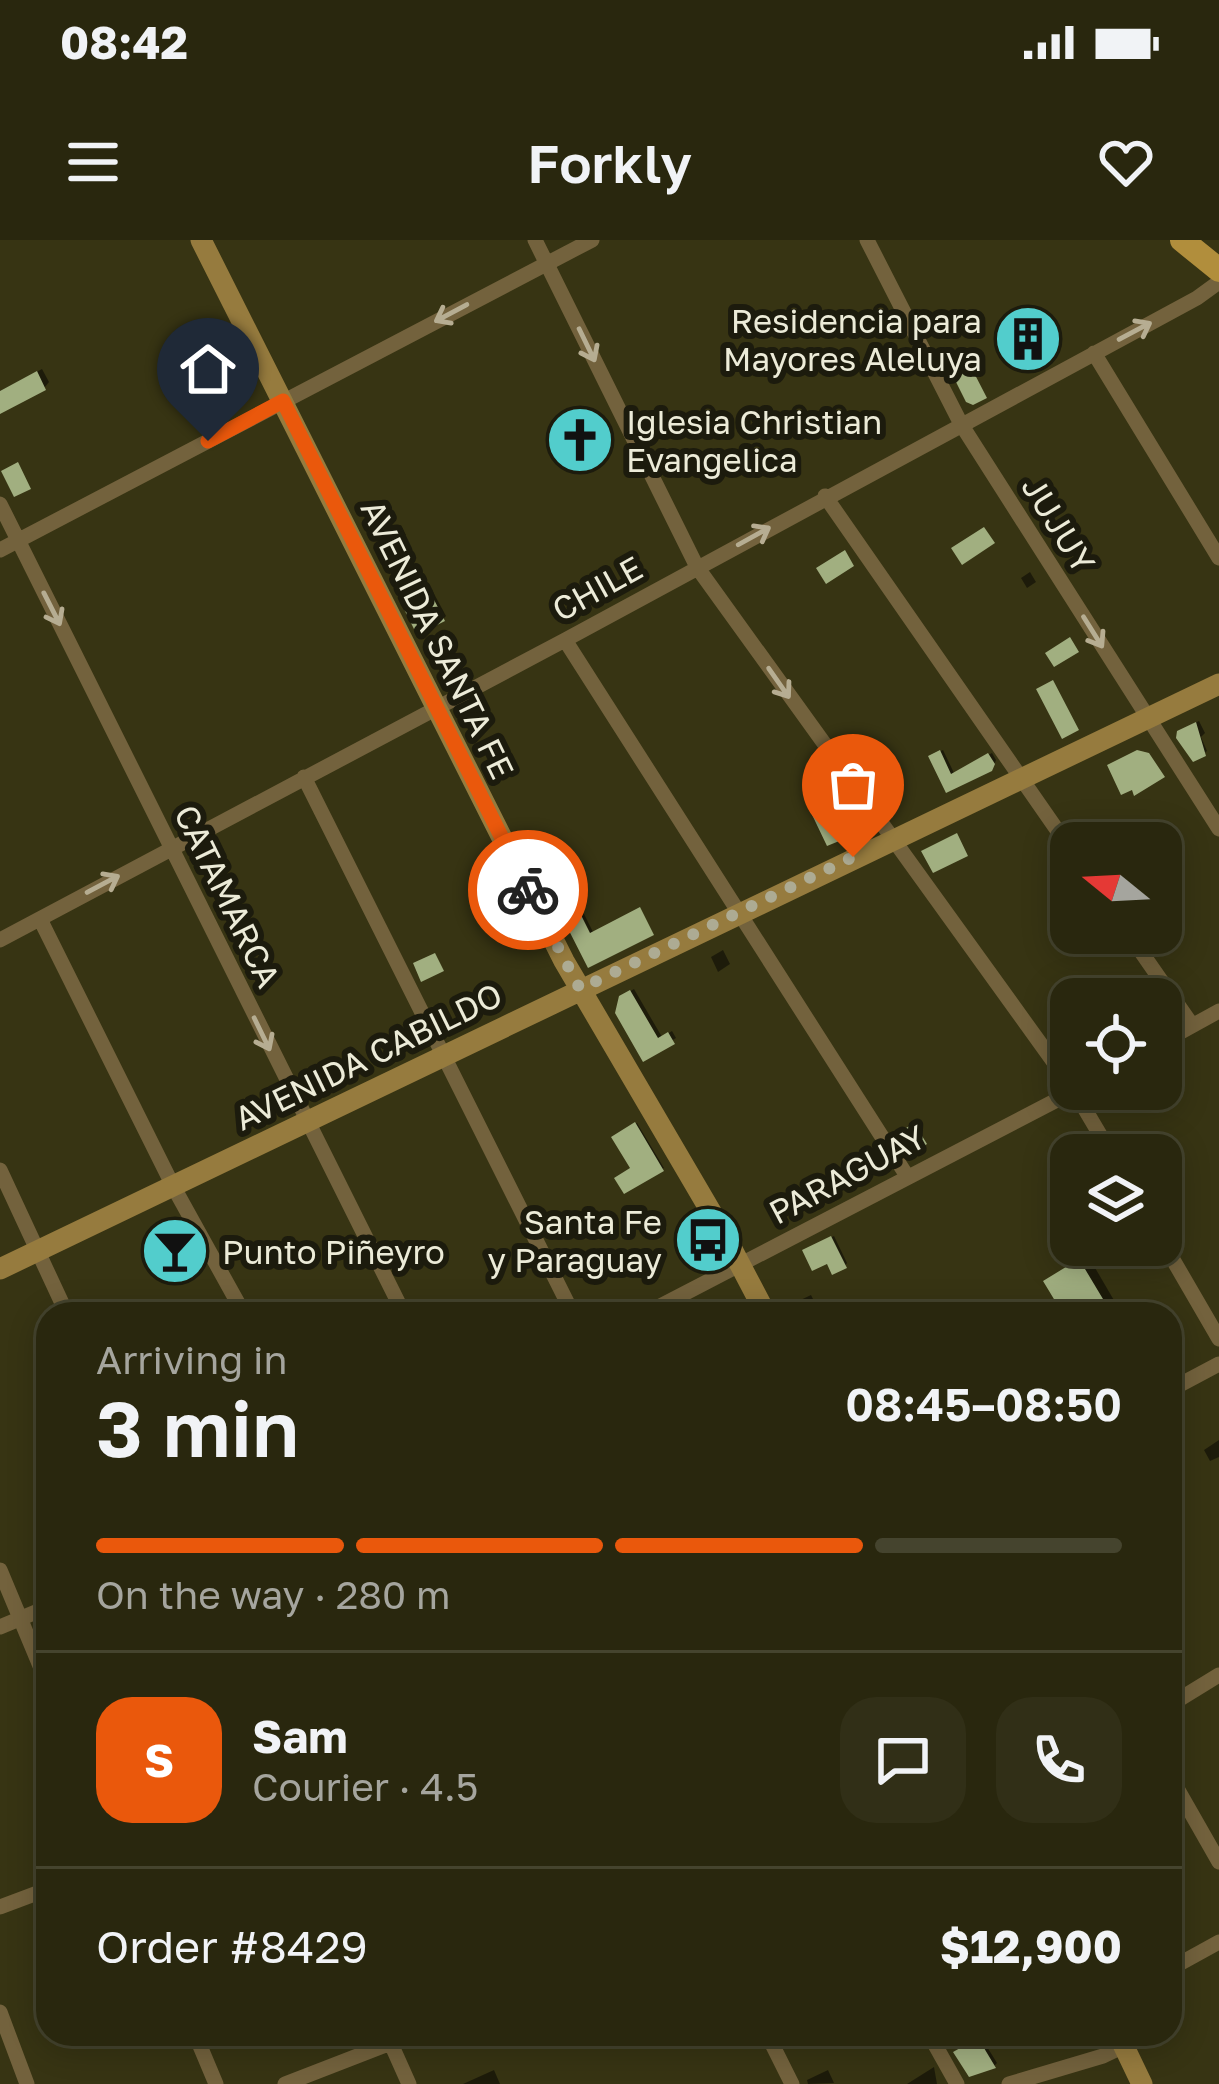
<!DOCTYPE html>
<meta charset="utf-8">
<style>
body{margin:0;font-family:"Golos Text",sans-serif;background:#312f17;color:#f1f3f6;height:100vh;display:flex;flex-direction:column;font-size:45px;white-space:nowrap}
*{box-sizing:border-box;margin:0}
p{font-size:39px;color:#a5a59e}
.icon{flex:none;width:66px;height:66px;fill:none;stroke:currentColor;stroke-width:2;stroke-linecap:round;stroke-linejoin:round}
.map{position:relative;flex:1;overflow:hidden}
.panel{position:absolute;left:36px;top:1062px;width:1146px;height:744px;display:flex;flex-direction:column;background:#29270e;border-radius:36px;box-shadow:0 6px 30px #0003,0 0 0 3px #45442e}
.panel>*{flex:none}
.needle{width:78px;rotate:288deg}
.buttons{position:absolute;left:1050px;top:582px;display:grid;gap:24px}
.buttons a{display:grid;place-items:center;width:132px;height:132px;border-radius:24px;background:#29270e;box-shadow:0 6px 30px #0003,0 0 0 3px #45442e;font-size:60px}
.pin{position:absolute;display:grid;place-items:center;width:102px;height:102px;color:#fff;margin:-123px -51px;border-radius:50% 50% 50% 0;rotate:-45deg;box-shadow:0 0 12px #0007}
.pin .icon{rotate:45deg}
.courier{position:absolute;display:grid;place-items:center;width:120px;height:120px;margin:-60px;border:9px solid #ea580c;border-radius:50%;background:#fff;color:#222;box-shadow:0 3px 15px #0007}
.headline em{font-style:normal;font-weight:600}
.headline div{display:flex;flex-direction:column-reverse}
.headline{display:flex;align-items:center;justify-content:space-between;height:204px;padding:0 60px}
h1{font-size:78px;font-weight:600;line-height:90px}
.bar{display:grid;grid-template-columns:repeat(4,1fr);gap:18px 12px;align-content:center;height:144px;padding:0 60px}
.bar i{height:15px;border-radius:9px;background:#45442e}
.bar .selected{background:#ea580c}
.bar p{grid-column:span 4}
.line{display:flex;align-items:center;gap:30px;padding:0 60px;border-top:3px solid #45442e}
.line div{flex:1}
.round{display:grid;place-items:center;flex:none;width:126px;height:126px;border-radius:36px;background:#312f17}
.status{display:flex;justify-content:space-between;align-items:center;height:84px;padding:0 60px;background:#29270e;direction:ltr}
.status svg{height:33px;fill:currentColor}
header{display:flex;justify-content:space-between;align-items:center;height:156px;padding:0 60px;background:#29270e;font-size:54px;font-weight:600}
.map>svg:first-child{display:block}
.shadow{fill:#0007}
.building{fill:#a1af80}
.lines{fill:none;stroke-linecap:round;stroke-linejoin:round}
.street{stroke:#73623d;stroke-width:15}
.secondary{stroke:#967b3e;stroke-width:21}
.primary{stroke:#b18e3c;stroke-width:24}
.oneway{stroke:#b6ad92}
.done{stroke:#adab93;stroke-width:12;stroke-dasharray:0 21.6}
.route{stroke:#ea580c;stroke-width:15}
.labels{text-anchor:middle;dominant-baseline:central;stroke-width:12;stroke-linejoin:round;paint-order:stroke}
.poi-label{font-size:33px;fill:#ecebd8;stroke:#1c1b0d;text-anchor:end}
.street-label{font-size:33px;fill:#ecebd8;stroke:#1c1b0d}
</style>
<div class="status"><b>08:42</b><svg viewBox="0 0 49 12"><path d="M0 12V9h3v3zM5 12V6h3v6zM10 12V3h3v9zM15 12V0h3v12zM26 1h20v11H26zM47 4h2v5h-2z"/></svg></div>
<header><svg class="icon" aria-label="menu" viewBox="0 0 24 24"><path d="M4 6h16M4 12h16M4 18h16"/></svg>Forkly<svg class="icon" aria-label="heart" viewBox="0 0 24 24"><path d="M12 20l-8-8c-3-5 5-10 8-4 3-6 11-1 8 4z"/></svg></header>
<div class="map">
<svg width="1219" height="1844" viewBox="0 0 1219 1844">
<rect width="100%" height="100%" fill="#373413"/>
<path class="shadow" d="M 1026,69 L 1050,116 L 1047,119 L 1014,75 Z
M 42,129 L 49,142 L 45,147 L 0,171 L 0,151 Z
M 401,285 L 406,295 L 381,308 L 377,299 Z
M 1030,332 L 1036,342 L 1027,348 L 1021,338 Z
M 432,350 L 446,376 L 443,379 L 408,363 Z
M 1199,481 L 1205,493 L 1201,497 L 1207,511 L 1204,513 L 1183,489 Z
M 943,510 L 954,533 L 992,513 L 996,520 L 994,525 L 947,549 L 934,514 Z
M 830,544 L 855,579 L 847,595 L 814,556 Z
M 579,664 L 593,692 L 589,724 L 566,671 Z
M 723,710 L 730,724 L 718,732 L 711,717 Z
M 634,749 L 662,797 L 672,791 L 676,798 L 644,818 L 627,753 Z
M 637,883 L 664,928 L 625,950 L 634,928 L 615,897 Z
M 834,996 L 847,1023 L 845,1026 L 809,1008 Z
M 707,999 L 711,1007 L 697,1019 L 691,1008 Z
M 1087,1014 L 1122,1074 L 1066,1074 L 1047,1041 Z
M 811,1055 L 816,1065 L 813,1067 L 799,1074 L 785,1074 L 786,1067 Z
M 1219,1200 L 1219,1217 L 1210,1221 L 1204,1210 Z
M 981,1797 L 997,1823 L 994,1826 L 959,1810 Z
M 934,1827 L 937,1844 L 907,1844 Z
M 494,1830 L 500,1844 L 463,1844 Z
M 828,1830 L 834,1843 L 808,1844 L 807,1840 Z"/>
<path class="building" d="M 1023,70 L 1049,122 L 1033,129 L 1008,77 Z
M 971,127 L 987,158 L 973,165 L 966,162 L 953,136 Z
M 37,131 L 46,150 L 0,174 L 0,151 Z
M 598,182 L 605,198 L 562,218 L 554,202 Z
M 18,222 L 31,249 L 14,257 L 1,231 Z
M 984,287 L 995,303 L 962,325 L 951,308 Z
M 845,310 L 854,326 L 826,344 L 816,328 Z
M 429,350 L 445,381 L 417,395 L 402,365 Z
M 1070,397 L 1079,412 L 1054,427 L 1045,413 Z
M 1053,440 L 1079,490 L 1062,499 L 1036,449 Z
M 1196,482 L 1206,516 L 1193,522 L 1176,498 L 1177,491 Z
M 940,510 L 951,534 L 988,513 L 995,524 L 992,531 L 946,553 L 928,516 Z
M 1137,510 L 1149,513 L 1165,537 L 1134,556 L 1132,550 L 1121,555 L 1107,525 Z
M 824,547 L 851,585 L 849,597 L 827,606 L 805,560 Z
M 957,593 L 968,616 L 933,633 L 921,611 Z
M 576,665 L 590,693 L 640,667 L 654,695 L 588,728 L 560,673 Z
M 435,713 L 444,731 L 421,742 L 413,723 Z
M 630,750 L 658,798 L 668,792 L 675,804 L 643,822 L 615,773 L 619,756 Z
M 635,882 L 664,931 L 624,954 L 614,938 L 630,928 L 611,897 Z
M 914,883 L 927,904 L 908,916 L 895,895 Z
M 831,996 L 847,1028 L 832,1035 L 827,1024 L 812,1031 L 802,1010 Z
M 1079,1019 L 1112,1074 L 1063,1074 L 1043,1041 Z
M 978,1798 L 996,1828 L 969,1837 L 953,1812 Z"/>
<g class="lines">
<path class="street" d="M 535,0 L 697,327 L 1071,846
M 867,0 L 961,184 L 1219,589
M 1094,113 L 1219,318
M 825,256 L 1071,610
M 0,264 L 404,1074
M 0,310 L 592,0
M 565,400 L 907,936
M 304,537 L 573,1074
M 40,679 L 173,946 L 244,1074
M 1128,693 L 1192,785
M 0,700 L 565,400 L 1197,58 L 1219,42
M 1161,803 L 1219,771
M 1073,849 L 1112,915
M 0,930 L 67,1074
M 1161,999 L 1219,1099
M 645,1074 L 1078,849
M 1170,1150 L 1219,1124
M 0,1330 L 48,1445
M 0,1387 L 48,1367
M 1170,1465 L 1219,1435
M 1170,1536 L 1219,1622
M 0,1667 L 48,1649
M 1170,1729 L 1219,1702
M 0,1772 L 27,1844
M 195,1794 L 216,1844
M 767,1794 L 792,1844
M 929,1794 L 957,1844
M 388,1797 L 409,1844
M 285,1844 L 414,1794
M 1009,1844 L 1103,1816 L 1124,1806"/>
<path class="secondary" d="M 201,0 L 564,721 L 724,994 L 766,1074
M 0,1029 L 1219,444
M 1118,1794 L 1142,1844"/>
<path class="primary" d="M 1182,0 L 1219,30"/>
</g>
<defs><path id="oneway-shaft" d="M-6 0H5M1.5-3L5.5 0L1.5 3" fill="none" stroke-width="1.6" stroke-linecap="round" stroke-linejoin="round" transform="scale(3)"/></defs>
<g class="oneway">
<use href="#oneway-shaft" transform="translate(451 73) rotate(152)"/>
<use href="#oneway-shaft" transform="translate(1135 91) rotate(-28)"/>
<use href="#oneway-shaft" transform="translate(587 105) rotate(64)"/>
<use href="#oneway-shaft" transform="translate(754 296) rotate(-29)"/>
<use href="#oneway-shaft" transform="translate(52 369) rotate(63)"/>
<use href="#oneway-shaft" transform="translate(1093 392) rotate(58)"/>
<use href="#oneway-shaft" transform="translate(779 443) rotate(55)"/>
<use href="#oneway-shaft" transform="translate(103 644) rotate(-28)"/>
<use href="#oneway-shaft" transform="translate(262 794) rotate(64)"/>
</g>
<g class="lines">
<path class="done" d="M 528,650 L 580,749 L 853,617"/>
<path class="route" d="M 208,201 L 283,161 L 528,650"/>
</g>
<defs>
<g id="building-disc" transform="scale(3.45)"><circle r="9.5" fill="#52cdcc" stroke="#1c1b0d"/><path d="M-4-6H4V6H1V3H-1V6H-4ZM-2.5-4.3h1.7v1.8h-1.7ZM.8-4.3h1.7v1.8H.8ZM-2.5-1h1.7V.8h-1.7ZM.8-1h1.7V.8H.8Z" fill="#111"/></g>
<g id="church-disc" transform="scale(3.45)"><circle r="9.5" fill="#52cdcc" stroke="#1c1b0d"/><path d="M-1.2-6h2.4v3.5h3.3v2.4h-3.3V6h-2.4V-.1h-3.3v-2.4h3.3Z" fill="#111"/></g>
<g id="bus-disc" transform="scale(3.45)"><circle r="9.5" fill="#52cdcc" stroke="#1c1b0d"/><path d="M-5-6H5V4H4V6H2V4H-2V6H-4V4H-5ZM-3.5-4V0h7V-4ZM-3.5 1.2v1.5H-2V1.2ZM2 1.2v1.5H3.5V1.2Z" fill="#111"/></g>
<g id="bar-disc" transform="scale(3.45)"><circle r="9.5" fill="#52cdcc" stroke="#1c1b0d"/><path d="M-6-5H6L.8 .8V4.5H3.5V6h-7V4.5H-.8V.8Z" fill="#111"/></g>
</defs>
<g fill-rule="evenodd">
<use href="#building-disc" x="1028" y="99"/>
<use href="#church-disc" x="580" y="200"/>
<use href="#bus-disc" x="708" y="1000"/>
<use href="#bar-disc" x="175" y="1011"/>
</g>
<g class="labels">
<g class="poi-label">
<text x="982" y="80">Residencia para<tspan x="982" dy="38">Mayores Aleluya</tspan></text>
<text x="626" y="181" text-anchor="start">Iglesia Christian<tspan x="626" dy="38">Evangelica</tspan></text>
<text x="662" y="981">Santa Fe<tspan x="662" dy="38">y Paraguay</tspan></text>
<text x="222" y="1011" text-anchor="start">Punto Piñeyro</text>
</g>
<g class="street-label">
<text transform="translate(1059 284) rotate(58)">JUJUY</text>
<text transform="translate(597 348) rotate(-29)">CHILE</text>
<text transform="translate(438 399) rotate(64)">AVENIDA SANTA FE</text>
<text transform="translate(228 656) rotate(64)">CATAMARCA</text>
<text transform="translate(368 816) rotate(-26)">AVENIDA CABILDO</text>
<text transform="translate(847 934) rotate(-28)">PARAGUAY</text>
</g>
</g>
</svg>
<div class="buttons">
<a><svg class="needle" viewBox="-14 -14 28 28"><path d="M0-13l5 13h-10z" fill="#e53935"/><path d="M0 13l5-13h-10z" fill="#a5a59e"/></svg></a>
<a><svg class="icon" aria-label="locate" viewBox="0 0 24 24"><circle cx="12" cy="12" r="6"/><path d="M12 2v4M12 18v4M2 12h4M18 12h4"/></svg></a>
<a><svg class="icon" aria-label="layers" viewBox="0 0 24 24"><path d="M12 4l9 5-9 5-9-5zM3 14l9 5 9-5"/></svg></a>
</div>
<div class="pin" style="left:853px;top:617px;background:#ea580c"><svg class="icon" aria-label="bag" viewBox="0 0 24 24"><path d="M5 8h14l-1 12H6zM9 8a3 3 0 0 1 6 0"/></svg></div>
<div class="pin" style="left:208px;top:201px;background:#1f2937"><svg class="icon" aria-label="home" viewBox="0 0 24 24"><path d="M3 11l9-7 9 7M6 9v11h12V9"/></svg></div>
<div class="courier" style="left:528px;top:650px"><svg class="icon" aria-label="bike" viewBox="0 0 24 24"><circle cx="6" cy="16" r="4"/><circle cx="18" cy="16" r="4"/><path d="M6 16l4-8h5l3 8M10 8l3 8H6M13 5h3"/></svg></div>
<section class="panel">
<div class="headline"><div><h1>3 min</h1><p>Arriving in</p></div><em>08:45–08:50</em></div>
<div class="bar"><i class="selected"></i><i class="selected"></i><i class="selected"></i><i></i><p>On the way · 280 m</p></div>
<div class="line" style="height:216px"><b class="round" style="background:#ea580c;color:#fff">S</b><div><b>Sam</b><p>Courier · 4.5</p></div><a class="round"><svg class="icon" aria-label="chat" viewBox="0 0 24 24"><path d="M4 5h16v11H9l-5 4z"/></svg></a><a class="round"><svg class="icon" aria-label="phone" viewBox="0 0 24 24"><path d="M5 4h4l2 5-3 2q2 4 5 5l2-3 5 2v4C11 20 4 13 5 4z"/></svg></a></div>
<div class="line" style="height:156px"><div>Order #8429</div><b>$12,900</b></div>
</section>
</div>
